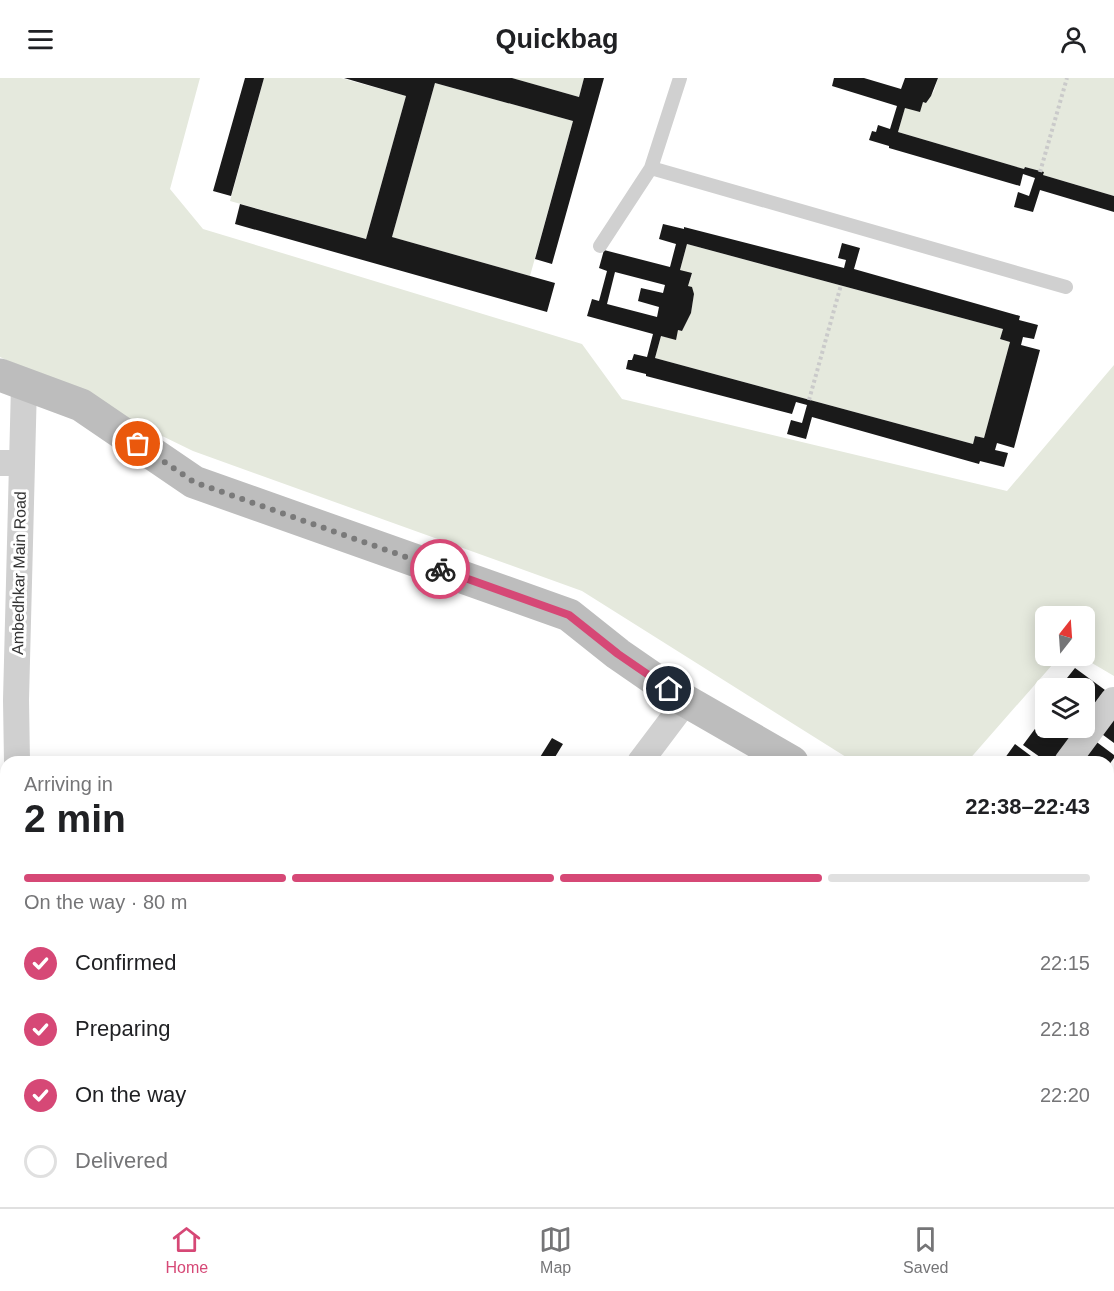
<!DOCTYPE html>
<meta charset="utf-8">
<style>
body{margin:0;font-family:Helvetica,sans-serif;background:#f6f6f6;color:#202124;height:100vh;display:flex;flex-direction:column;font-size:22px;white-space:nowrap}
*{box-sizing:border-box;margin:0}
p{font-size:20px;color:#757577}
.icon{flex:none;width:33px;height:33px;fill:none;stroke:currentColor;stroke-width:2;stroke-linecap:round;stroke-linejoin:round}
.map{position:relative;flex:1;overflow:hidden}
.sheet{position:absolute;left:0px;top:678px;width:1114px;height:452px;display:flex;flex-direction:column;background:#fff;border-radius:18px 18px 0 0;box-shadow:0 3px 15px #0003}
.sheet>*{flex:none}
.needle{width:39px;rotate:17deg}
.buttons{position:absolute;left:1035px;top:528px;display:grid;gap:12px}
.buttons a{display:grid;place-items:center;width:60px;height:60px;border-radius:9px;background:#fff;box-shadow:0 3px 15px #0003;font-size:30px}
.pin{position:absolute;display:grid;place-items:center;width:51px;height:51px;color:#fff;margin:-26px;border:3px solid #fff;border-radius:50%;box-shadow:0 2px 6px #0007}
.courier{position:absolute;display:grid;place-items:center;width:60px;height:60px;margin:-30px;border:4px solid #d64876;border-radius:50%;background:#fff;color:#222;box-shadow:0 2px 8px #0007}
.head em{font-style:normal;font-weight:800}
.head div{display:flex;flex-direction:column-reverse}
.head{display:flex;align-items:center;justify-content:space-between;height:102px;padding:0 24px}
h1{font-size:39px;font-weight:800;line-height:45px}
.bar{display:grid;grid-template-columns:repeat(4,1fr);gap:9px 6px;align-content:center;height:72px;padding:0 24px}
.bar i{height:8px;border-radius:4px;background:#e0e0e0}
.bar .selected{background:#d64876}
.bar p{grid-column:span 4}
ol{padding:0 24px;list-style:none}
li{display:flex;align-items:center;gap:18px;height:66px}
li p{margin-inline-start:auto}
li .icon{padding:6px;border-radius:50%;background:#d64876;color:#fff;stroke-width:4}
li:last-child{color:#757577}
li i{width:33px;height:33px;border:3px solid #e0e0e0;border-radius:50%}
header{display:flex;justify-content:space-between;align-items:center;height:78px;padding:0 24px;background:#fff;font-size:27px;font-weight:800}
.menu{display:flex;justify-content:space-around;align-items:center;height:84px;border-top:2px solid #e0e0e0;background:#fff;font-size:16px;color:#757577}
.menu a{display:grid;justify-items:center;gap:3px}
.menu .selected{color:#d64876}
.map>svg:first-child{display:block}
.green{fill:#e5e9dd}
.building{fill:#1a1a1a;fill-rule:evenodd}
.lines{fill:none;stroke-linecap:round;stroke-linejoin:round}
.path{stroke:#cacaca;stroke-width:4;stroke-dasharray:3 3;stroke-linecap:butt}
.lane{stroke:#d0d0d0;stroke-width:14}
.street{stroke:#d0d0d0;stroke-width:26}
.secondary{stroke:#bdbdbd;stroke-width:33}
.primary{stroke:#ababab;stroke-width:33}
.done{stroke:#7a7a7a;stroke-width:6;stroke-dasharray:0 10.8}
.route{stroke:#d64876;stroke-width:8}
.labels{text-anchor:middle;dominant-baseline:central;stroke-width:6;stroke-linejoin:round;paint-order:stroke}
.street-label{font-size:16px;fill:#333;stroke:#fff}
</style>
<header><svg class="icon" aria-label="menu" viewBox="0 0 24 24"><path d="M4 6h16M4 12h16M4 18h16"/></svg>Quickbag<svg class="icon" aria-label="person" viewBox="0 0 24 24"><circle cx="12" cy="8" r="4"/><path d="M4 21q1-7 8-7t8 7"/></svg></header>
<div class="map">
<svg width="1114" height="1129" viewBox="0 0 1114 1129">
<rect width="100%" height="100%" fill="#fff"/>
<path class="green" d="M 0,0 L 200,0 L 170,111 L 203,151 L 582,266 L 622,321 L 1007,413 L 1114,287 L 1114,598 L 1080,578 L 1084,578 L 1084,538 L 1046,538 L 1046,578 L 1060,578 L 967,684 L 854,684 L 582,513 L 193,373 L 0,279 Z
M 264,0 L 341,0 L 406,18 L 366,161 L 230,123 Z
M 512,0 L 584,0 L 579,19 Z
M 938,0 L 1114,0 L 1114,118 L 1043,97 L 1043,94 L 1025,89 L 1024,91 L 898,54 L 905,30 L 923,24 L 926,25 L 934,13 Z
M 435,5 L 573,43 L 530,198 L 392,159 Z
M 687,166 L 1003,251 L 1000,261 L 1010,264 L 984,360 L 975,358 L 973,366 L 655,280 L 661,258 L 675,261 L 678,252 L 682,253 L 691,235 L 694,216 L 688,208 L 692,196 L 680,192 Z"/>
<path class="building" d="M 245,0 L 264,0 L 231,118 L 213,113 Z
M 344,0 L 512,0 L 579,19 L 584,0 L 604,0 L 552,186 L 535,181 L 573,43 L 435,5 L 392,159 L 555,205 L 547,234 L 235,146 L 240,126 L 366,161 L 406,18 Z
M 834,0 L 864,0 L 901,11 L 905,0 L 938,0 L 931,18 L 926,25 L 923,24 L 920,34 L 905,30 L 898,54 L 1024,91 L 1025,89 L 1044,94 L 1043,97 L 1114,118 L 1114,134 L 1040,112 L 1033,134 L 1014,129 L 1018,114 L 1029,118 L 1035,100 L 1023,96 L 1020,108 L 889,70 L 889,68 L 869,62 L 872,53 L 876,54 L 878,47 L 890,51 L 897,28 L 832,8 Z
M 663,146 L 684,151 L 684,149 L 844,190 L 846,182 L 838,180 L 842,165 L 860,170 L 854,191 L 1020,238 L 1019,242 L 1038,247 L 1034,261 L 1023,259 L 1021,267 L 1040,272 L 1014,370 L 997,365 L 995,372 L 1008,375 L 1004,389 L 980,383 L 979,386 L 812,339 L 806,361 L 787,356 L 791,342 L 802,345 L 807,327 L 796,324 L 792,336 L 646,298 L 646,296 L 626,291 L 628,282 L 632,282 L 634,276 L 647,279 L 653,256 L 587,238 L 592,221 L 599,223 L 607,193 L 599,190 L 604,172 L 670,189 L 676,166 L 659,161 ZM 687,166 L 1003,251 L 1000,261 L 1010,264 L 984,360 L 975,358 L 973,366 L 655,280 L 661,258 L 676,262 L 678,252 L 682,253 L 691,235 L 694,216 L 692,209 L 688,208 L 692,195 L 680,192 ZM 615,194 L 665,207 L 663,215 L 641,210 L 638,223 L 659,229 L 657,239 L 607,226 Z
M 1075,590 L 1105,612 L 1084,640 L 1084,610 L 1059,610 Z
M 1114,633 L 1114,665 L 1095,651 Z
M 1046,636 L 1046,650 L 1066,650 L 1075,656 L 1055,684 L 1047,684 L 1023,667 Z
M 552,660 L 563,666 L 552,684 L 537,684 Z
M 1094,662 L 1114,677 L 1114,680 L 1108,688 L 1108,684 L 1077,684 Z
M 1015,666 L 1039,684 L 1002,684 Z
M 1108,701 L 1114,705 L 1114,732 L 1108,728 Z
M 1114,781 L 1114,797 L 1108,793 L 1108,789 Z
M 1108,889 L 1114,891 L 1114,904 L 1109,918 Z
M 71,1124 L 86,1124 L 104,1129 L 70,1129 Z
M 171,1124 L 194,1124 L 191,1129 L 173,1129 Z
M 667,1124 L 694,1124 L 692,1129 L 665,1129 Z
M 774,1124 L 794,1124 L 792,1129 L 772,1129 Z
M 887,1124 L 918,1124 L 915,1129 L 898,1129 Z
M 960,1124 L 975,1124 L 988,1129 L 958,1129 Z
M 1082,1124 L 1101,1124 L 1099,1129 Z"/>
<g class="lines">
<path class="path" d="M 1040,94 L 1067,0
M 809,322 L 841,207"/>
<path class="lane" d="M 651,90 L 1066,209
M 600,168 L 651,90 L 680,0
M 529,1129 L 530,1124"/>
<path class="street" d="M 0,385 L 22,385
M 17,684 L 16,622 L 24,307
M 640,684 L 686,623
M 1067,684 L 1113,622
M 1108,767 L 1114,758
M 1108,958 L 1114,945
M 1108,1001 L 1114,1003
M 1045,1124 L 1060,1129
M 167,1129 L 169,1124
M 654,1129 L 656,1124"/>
<path class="secondary" d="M 0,297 L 81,327 L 194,404 L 569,537 L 618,576 L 686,623 L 792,684
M 1108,852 L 1114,853
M 24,1129 L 25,1124"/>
<path class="primary" d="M 0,738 L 6,742
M 0,777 L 6,782
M 371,1124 L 377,1129
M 444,1124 L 454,1129"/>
</g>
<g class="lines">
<path class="done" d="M 138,366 L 194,404 L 440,491"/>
<path class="route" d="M 440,491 L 569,537 L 618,576 L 669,611"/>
</g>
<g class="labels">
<g class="street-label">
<text transform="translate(19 495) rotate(-89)">Ambedhkar Main Road</text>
</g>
</g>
</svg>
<div class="buttons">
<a><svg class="needle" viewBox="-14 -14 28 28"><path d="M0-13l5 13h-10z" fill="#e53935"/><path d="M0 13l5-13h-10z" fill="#757577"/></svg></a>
<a><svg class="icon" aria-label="layers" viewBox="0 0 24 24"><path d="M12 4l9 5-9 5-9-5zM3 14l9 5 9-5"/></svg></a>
</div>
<div class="pin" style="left:138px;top:366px;background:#ea580c"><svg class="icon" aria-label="bag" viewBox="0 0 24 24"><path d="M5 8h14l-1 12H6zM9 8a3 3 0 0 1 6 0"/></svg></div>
<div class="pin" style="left:669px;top:611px;background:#1f2937"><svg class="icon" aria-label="home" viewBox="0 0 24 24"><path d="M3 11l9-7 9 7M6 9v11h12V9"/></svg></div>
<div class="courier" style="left:440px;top:491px"><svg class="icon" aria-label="bike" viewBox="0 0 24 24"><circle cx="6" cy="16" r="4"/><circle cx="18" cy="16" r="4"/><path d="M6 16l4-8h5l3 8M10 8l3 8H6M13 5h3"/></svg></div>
<section class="sheet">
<div class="head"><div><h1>2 min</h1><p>Arriving in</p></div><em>22:38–22:43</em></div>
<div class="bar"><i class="selected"></i><i class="selected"></i><i class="selected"></i><i></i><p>On the way · 80 m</p></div>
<ol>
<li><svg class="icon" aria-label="check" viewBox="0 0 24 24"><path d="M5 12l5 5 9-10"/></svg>Confirmed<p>22:15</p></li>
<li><svg class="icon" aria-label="check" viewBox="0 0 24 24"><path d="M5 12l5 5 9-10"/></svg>Preparing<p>22:18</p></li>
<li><svg class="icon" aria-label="check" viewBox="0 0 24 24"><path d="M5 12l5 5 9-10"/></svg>On the way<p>22:20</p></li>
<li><i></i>Delivered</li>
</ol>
</section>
</div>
<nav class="menu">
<a class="selected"><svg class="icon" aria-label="home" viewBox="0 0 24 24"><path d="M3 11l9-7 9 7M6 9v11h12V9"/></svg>Home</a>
<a><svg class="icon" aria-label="map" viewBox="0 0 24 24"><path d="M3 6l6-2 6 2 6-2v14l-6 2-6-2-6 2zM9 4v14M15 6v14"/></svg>Map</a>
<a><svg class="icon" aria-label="saved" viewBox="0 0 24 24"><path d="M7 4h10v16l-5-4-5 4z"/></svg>Saved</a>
</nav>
